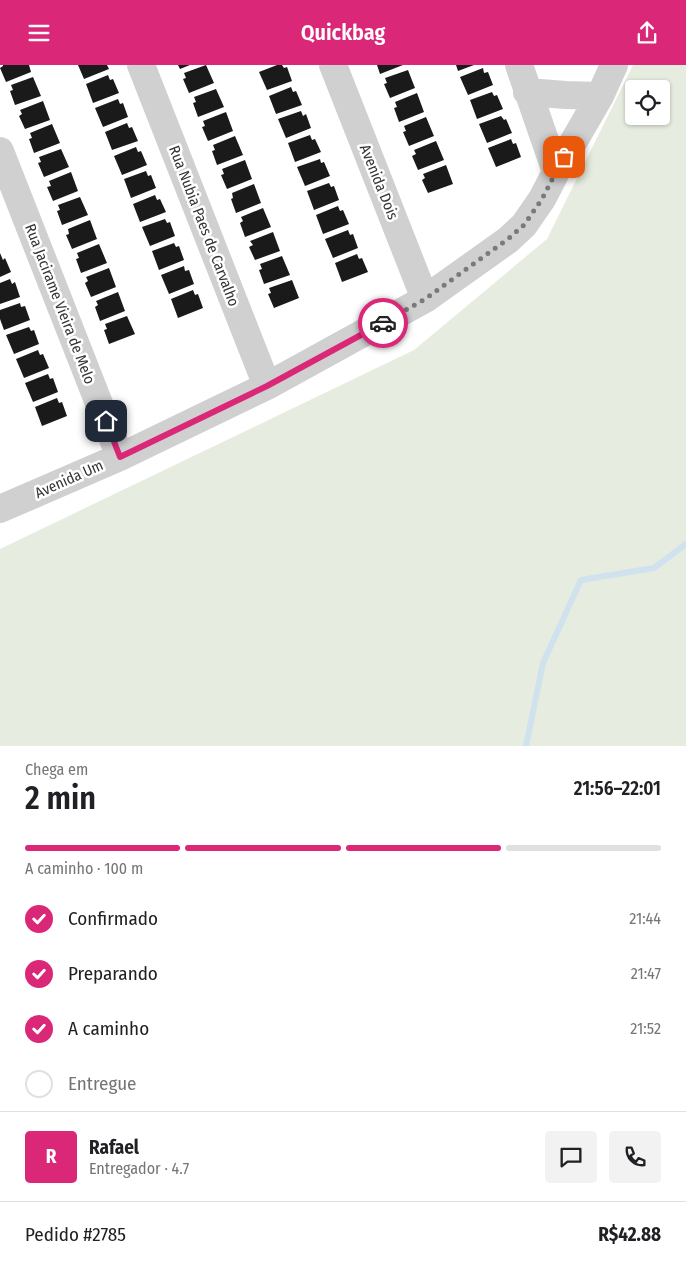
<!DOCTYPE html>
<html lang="pt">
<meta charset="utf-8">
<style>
body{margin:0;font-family:"Fira Sans Condensed",sans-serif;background:#f2f2f2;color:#202124;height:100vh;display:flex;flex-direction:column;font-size:19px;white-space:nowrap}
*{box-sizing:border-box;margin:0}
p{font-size:16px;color:#757577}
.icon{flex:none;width:28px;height:28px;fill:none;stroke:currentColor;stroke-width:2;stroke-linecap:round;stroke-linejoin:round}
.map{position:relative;height:681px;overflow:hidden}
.details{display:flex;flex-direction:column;background:#fff;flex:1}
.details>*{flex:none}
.fabs{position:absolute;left:625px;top:15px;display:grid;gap:10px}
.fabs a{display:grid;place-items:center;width:45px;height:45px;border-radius:5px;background:#fff;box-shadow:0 1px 4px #0004;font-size:25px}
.pin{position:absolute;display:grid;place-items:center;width:42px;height:42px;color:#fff;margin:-21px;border-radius:10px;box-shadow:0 2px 8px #0006}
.courier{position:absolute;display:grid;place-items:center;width:50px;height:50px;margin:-25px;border:4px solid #db2777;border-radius:50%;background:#fff;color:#222;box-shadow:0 1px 6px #0007}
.overview em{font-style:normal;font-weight:600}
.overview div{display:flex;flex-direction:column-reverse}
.overview{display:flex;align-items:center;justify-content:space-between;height:85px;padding:0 25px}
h1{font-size:32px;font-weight:600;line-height:38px}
.bar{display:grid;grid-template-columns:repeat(4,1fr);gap:8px 5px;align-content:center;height:60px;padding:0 25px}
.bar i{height:6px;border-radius:4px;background:#e0e0e0}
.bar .selected{background:#db2777}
.bar p{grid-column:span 4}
.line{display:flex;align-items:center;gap:12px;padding:0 25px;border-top:1px solid #e0e0e0}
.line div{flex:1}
.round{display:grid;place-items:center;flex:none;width:52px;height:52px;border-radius:5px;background:#f2f2f2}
ol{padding:0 25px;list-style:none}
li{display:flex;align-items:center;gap:15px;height:55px}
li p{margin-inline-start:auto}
li .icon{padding:5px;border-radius:50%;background:#db2777;color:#fff;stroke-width:4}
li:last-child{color:#757577}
li i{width:28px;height:28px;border:2px solid #e0e0e0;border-radius:50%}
header{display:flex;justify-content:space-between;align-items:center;height:65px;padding:0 25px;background:#db2777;color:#fff;font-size:22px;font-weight:600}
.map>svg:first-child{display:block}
.green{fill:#e6ecdf;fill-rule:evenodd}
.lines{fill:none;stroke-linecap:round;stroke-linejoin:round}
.stream{stroke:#cfe2ee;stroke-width:6}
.building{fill:#1a1a1a}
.minor{stroke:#d0d0d0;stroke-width:28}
.done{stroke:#7a7a7a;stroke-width:5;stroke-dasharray:0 9}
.route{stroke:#db2777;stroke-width:6}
.labels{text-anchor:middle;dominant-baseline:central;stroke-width:5;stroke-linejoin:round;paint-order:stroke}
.street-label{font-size:15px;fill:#333;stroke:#fff}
</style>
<header><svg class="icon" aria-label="menu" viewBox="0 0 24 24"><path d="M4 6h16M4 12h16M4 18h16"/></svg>Quickbag<svg class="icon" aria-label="share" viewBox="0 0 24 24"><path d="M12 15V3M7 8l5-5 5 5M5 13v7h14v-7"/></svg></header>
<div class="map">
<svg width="686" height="681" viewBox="0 0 686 681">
<rect width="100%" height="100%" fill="#fff"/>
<path class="green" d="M 633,0 L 686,0 L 686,681 L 0,681 L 0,484 L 414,285 L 547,174 ZM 634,24 L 661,24 L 661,51 L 634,51 Z"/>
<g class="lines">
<path class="stream" d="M 526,681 L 543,598 L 581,515 L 654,503 L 686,479"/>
</g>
<path class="building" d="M 3,0 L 29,0 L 31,7 L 6,17 L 0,3 L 3,1 Z
M 78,0 L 107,0 L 109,4 L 84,14 Z
M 178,0 L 190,0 L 180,4 Z
M 206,0 L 214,18 L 189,28 L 183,14 L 186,13 L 184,8 Z
M 277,0 L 282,0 L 284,3 L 287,2 L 292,16 L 267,25 L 259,7 Z
M 377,0 L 403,0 L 380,9 Z
M 456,0 L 474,0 L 458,6 Z
M 483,3 L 484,8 L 488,7 L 493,20 L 468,30 L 460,12 Z
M 408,5 L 415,23 L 390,33 L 384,19 L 387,18 L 385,13 Z
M 108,10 L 110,15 L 113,14 L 119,28 L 93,38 L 86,19 Z
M 33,12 L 41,31 L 15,40 L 10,26 L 13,25 L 11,20 Z
M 291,22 L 293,27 L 296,26 L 302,40 L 276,49 L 269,31 Z
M 216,24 L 224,42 L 198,52 L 193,38 L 196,37 L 194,32 Z
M 492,27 L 494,31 L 497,30 L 503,44 L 477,54 L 470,35 Z
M 417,28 L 424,47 L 399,57 L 394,43 L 397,42 L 395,37 Z
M 118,34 L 120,39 L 123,38 L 128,52 L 103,62 L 95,43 Z
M 43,36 L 50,55 L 25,64 L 19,51 L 22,49 L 20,45 Z
M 301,46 L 303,51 L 306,49 L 311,63 L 286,73 L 278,54 Z
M 226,47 L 233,66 L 208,76 L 202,62 L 205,61 L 203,56 Z
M 501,51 L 504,55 L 506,54 L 512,68 L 487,78 L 479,59 Z
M 426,52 L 434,71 L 409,81 L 403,67 L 406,66 L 404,61 Z
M 127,58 L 129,63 L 132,62 L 138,76 L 112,85 L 105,67 Z
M 52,59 L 60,78 L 34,88 L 29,74 L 32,73 L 30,68 Z
M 310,70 L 312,75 L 315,74 L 321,87 L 295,97 L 288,78 Z
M 235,71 L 243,90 L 217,100 L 212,86 L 215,85 L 213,80 Z
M 511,74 L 513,79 L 516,78 L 521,92 L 496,102 L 488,83 Z
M 436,76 L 444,95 L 418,105 L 412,91 L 416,89 L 414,85 Z
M 136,82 L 138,87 L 141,86 L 147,100 L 122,110 L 114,91 Z
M 61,84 L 69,102 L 44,112 L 38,98 L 41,97 L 39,92 Z
M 320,94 L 321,98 L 324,97 L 330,111 L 305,121 L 297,102 Z
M 245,95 L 252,114 L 227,124 L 221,110 L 224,109 L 222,104 Z
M 446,100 L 453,119 L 428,128 L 422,115 L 425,113 L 423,109 Z
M 146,106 L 148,111 L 151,110 L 156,123 L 131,133 L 124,114 Z
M 71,107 L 78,126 L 53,136 L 47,122 L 51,121 L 49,116 Z
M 329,118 L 331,122 L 334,121 L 339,135 L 314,145 L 307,126 Z
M 254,119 L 261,138 L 236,148 L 231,134 L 233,133 L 232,128 Z
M 155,130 L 157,135 L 160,134 L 166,147 L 140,157 L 133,139 Z
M 80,132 L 88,150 L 62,160 L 57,146 L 60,145 L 58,140 Z
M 338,141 L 340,146 L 343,145 L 349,159 L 323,169 L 316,150 Z
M 263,143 L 271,162 L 245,172 L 240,158 L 243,156 L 241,152 Z
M 165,154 L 167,158 L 170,157 L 175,171 L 150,181 L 142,162 Z
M 90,155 L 97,174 L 72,184 L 66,170 L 69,169 L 68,164 Z
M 348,165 L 350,170 L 353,169 L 358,183 L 333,193 L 325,174 Z
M 273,167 L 280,186 L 255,195 L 249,182 L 253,180 L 250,176 Z
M 174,178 L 176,182 L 179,181 L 184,195 L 159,205 L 152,186 Z
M 99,179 L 107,198 L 81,208 L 76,194 L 79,193 L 77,188 Z
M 0,188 L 3,195 L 5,193 L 11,207 L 0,212 Z
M 357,189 L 359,194 L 362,193 L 368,207 L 342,217 L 335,198 Z
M 282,191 L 290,210 L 264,219 L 259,205 L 262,204 L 260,199 Z
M 184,201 L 185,206 L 189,205 L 194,219 L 169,229 L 161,210 Z
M 109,203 L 116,222 L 91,232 L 85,218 L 88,216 L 86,212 Z
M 10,214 L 12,219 L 15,217 L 20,232 L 0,239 L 0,218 Z
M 292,215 L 299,233 L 274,243 L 268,229 L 271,228 L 269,223 Z
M 193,225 L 195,230 L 198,229 L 203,243 L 178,253 L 171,234 Z
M 118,227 L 125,246 L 100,256 L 95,242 L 98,240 L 96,236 Z
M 20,238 L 21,242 L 25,241 L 30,255 L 4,265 L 0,254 L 0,245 Z
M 127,251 L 135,269 L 109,279 L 104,265 L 107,264 L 105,259 Z
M 29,262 L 31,266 L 34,265 L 39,279 L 14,289 L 6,270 Z
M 38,285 L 40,290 L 43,289 L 49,303 L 24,313 L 16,294 Z
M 48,309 L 50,314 L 53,313 L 58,327 L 33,337 L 25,318 Z
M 57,333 L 59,338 L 62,337 L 67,351 L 42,361 L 35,342 Z"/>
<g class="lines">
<path class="minor" d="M 141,0 L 267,321
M 333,0 L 425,234
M 519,0 L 556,107
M 527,27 L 566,30 L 600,31
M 0,86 L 120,392
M 0,444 L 120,392 L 267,321 L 425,234 L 508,175 L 524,160 L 542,134 L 556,107 L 600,31 L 614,0"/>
</g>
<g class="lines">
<path class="done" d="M 383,258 L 425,234 L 508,174 L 524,160 L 542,134 L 564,92"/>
<path class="route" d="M 106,356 L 120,392 L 267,321 L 383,258"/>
</g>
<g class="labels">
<g class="street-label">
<text transform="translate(379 117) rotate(68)">Avenida Dois</text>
<text transform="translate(204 161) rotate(69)">Rua Nubia Paes de Carvalho</text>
<text transform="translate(60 239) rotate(69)">Rua Jacirame Vieira de Melo</text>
<text transform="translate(69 414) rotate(-24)">Avenida Um</text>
</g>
</g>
</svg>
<div class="fabs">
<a><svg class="icon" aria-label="locate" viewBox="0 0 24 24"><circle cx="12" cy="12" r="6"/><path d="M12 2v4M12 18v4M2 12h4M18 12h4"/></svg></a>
</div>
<div class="pin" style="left:564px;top:92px;background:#ea580c"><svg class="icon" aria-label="bag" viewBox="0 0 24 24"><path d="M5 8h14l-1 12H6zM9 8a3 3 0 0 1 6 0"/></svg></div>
<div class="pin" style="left:106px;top:356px;background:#1f2937"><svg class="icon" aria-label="home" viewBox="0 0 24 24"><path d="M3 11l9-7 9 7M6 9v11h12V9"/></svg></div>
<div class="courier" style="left:383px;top:258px"><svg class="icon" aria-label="car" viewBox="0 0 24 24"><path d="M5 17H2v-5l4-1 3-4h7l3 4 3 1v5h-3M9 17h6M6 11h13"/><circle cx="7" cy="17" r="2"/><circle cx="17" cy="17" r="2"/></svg></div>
</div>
<section class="details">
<div class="overview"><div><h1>2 min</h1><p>Chega em</p></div><em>21:56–22:01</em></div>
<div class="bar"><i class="selected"></i><i class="selected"></i><i class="selected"></i><i></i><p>A caminho · 100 m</p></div>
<ol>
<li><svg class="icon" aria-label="check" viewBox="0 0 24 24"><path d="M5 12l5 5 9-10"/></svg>Confirmado<p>21:44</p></li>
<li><svg class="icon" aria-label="check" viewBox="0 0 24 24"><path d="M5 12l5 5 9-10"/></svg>Preparando<p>21:47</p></li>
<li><svg class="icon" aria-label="check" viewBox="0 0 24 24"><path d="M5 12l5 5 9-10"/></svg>A caminho<p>21:52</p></li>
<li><i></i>Entregue</li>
</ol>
<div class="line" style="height:90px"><b class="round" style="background:#db2777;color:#fff">R</b><div><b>Rafael</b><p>Entregador · 4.7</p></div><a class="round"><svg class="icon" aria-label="chat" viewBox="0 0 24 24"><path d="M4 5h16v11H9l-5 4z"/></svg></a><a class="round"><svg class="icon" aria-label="phone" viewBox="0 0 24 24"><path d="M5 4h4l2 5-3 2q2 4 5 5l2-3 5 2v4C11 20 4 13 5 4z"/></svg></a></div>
<div class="line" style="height:65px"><div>Pedido #2785</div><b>R$42.88</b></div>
</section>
